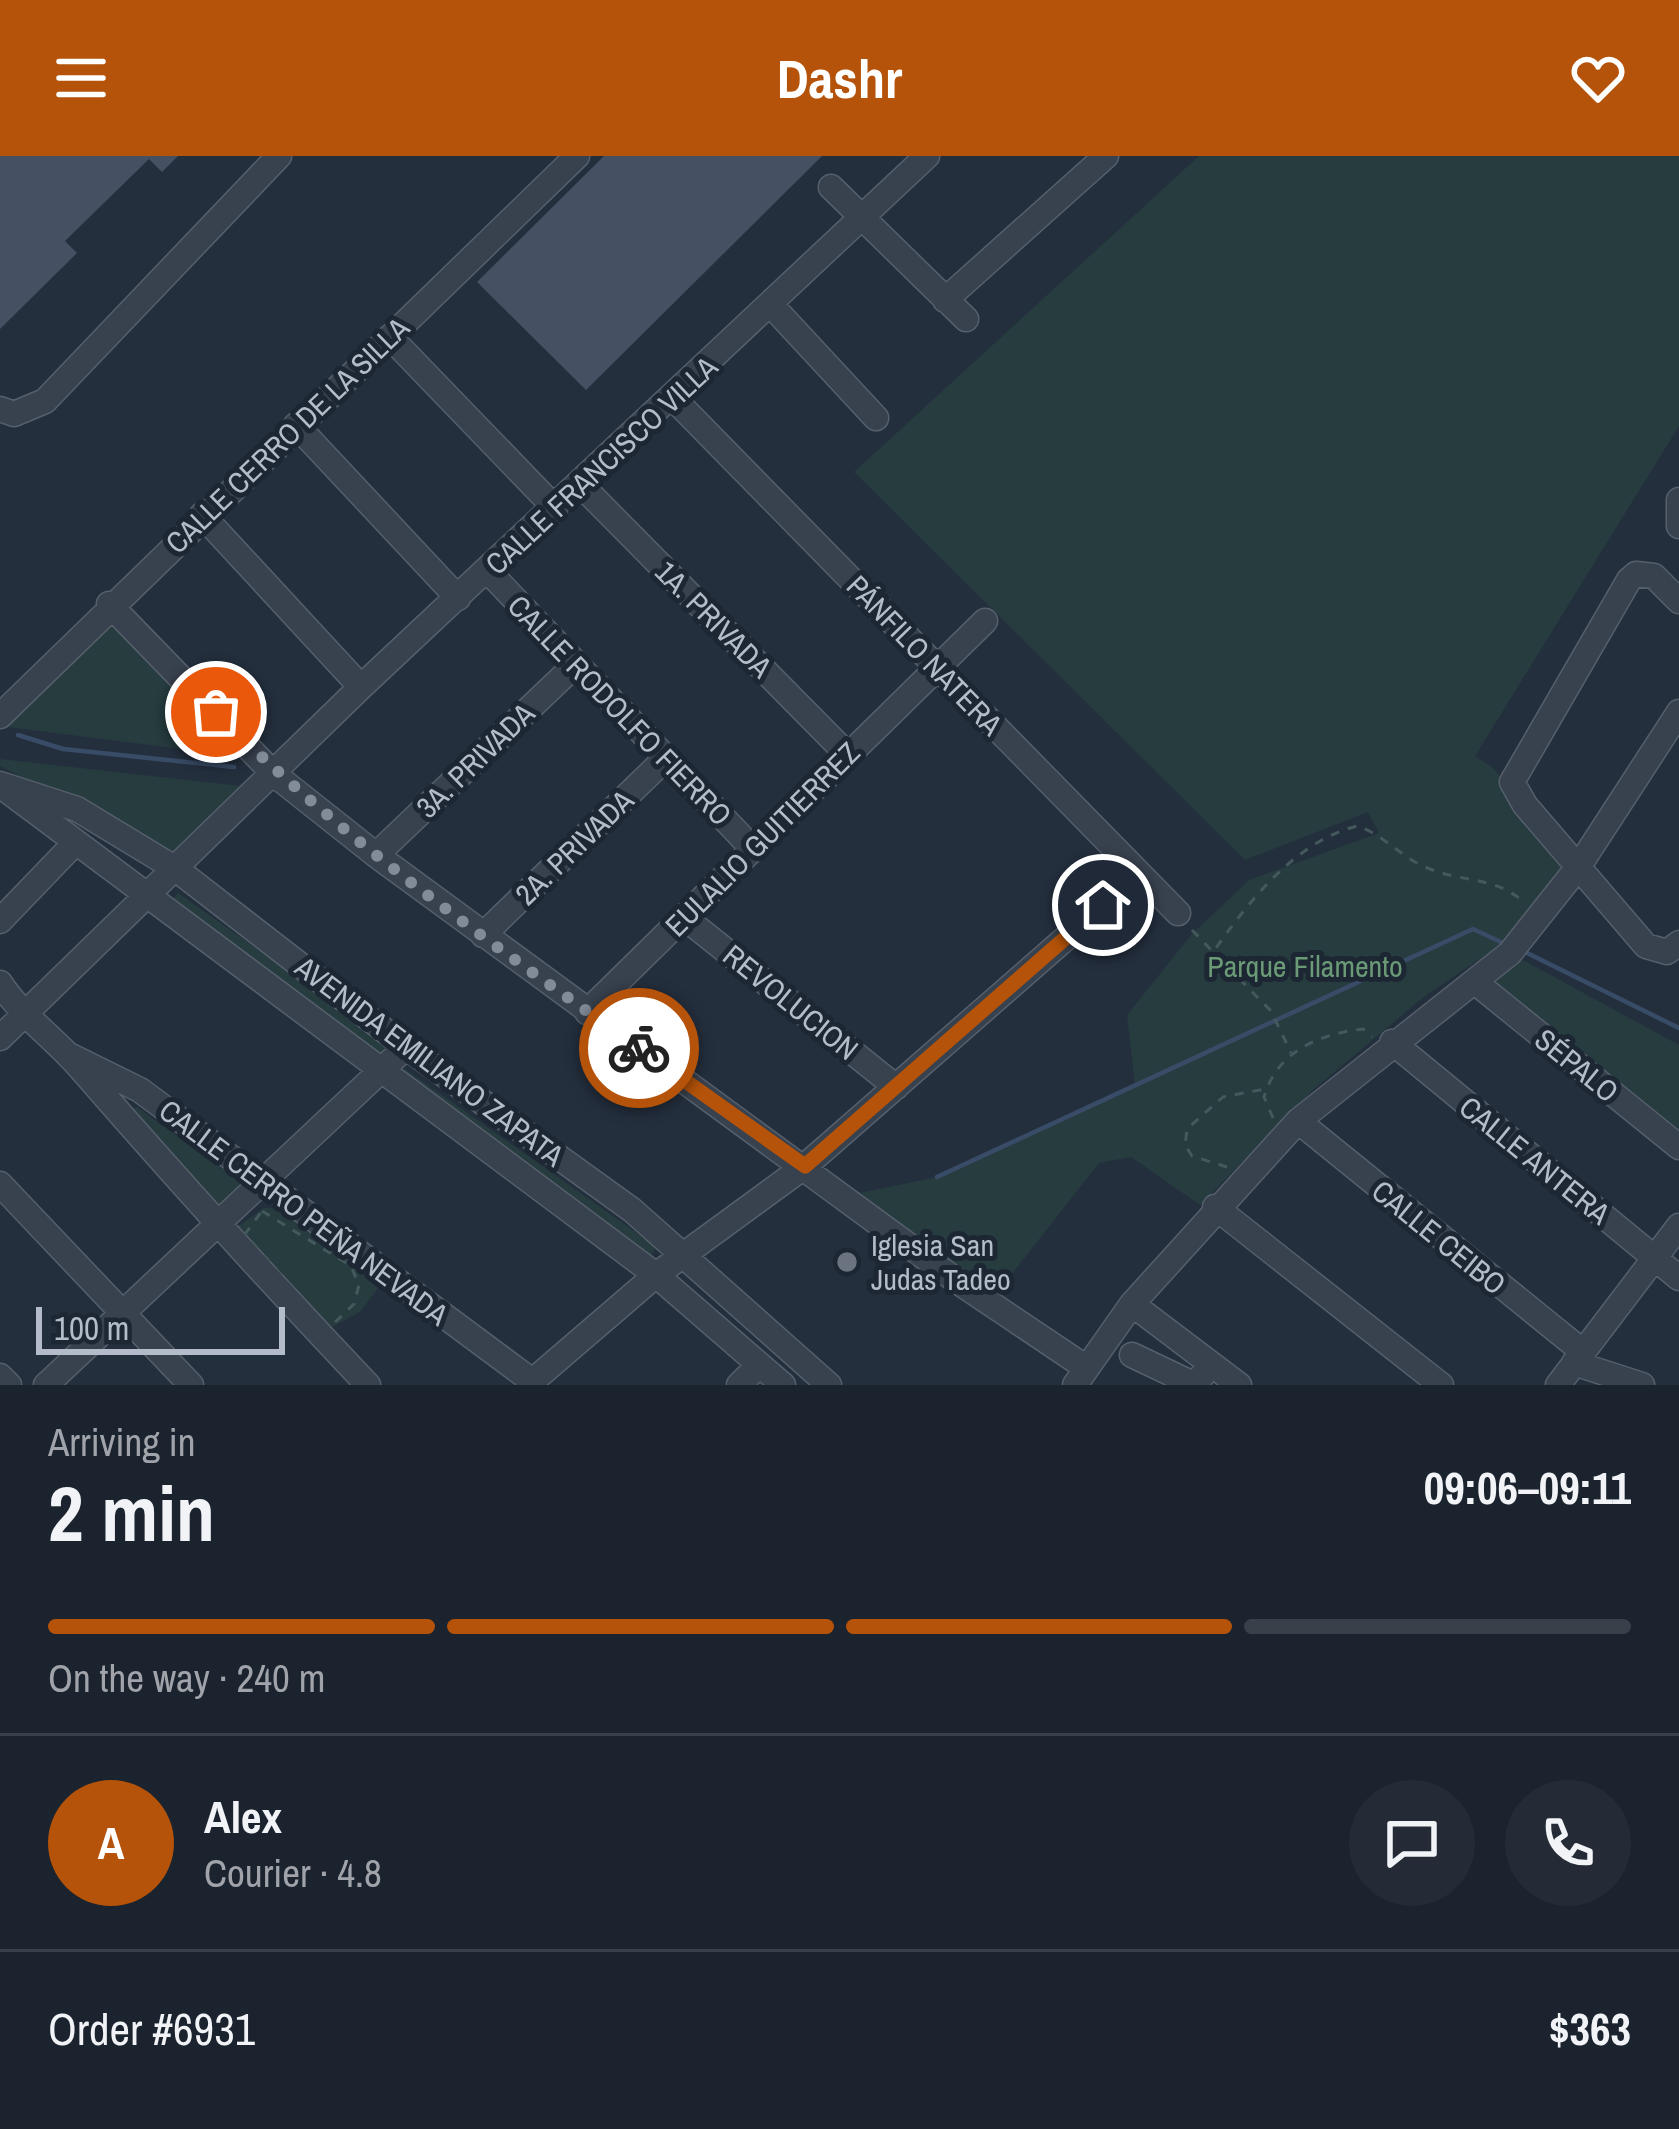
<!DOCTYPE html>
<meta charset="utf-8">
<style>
body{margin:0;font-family:"Archivo Narrow",sans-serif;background:#242b36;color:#f1f3f6;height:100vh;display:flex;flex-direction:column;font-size:45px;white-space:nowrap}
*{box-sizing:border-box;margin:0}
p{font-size:39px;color:#a0a4aa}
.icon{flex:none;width:66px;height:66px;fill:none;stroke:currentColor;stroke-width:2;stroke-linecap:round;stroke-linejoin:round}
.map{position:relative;height:1229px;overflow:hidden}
.panel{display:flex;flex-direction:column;background:#1b232e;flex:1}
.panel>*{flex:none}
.scale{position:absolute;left:36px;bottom:30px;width:249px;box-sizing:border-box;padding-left:12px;border:6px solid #b4bcc9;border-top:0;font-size:33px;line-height:42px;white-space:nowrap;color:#b4bcc9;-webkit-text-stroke:9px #1d2633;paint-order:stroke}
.pin{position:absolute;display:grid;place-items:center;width:102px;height:102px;color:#fff;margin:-51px;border:6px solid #fff;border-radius:50%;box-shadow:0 3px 12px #0007}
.courier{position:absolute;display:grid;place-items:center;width:120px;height:120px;margin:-60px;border:9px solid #b45309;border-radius:50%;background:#fff;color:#222;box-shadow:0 3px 15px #0007}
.summary em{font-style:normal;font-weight:700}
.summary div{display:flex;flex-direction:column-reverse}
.summary{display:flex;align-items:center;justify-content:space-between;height:204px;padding:0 48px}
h1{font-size:78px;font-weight:700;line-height:90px}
.bar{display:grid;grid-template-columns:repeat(4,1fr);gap:18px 12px;align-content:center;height:144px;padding:0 48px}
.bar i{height:15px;border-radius:9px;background:#39404a}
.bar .active{background:#b45309}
.bar p{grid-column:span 4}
.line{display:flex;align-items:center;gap:30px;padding:0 48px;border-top:3px solid #39404a}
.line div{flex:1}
.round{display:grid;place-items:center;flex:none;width:126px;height:126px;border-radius:63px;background:#242b36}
header{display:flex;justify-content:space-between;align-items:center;height:156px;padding:0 48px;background:#b45309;color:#fff;font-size:54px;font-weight:700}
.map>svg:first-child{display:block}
.green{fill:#263c3f}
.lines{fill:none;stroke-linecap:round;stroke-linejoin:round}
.stream{stroke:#394c67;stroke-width:4.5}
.building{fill:#455162}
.minor-casing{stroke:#565f6c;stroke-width:27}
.path{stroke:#44595c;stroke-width:3;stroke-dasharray:9 9;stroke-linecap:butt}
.minor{stroke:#38414e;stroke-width:24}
.done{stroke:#828b98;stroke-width:12;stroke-dasharray:0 21.6}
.route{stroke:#b45309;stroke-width:15}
.worship-dot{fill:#6b7280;stroke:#1d2633;stroke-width:4.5}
.labels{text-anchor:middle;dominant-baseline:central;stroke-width:10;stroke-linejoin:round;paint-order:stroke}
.street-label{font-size:30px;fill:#b4bcc9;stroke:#1d2633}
.park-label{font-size:30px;fill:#6b9a76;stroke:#1d2633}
.poi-label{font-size:30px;fill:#b4bcc9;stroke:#1d2633;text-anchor:start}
</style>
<header><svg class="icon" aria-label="menu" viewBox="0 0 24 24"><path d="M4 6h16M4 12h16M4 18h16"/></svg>Dashr<svg class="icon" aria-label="heart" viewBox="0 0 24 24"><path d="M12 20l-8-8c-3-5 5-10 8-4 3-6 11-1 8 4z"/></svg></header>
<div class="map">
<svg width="1679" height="1229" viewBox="0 0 1679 1229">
<rect width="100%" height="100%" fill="#242f3e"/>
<path class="green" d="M 1199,0 L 1679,0 L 1679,270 L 1475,600 L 1493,612 L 1570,700 L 1510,783 L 1425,840 L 1313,934 L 1200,1049 L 1131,1001 L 1099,1007 L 989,1147 L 845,1040 L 937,1021 L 1135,929 L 1127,859 L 1191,779 L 1249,724 L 1379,677 L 1368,656 L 1245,704 L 854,316 Z
M 106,465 L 115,468 L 252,602 L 0,570 Z
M 0,603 L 241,630 L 267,619 L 182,704 L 0,610 Z
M 178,737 L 398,892 L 375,916 L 161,758 Z
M 1510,797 L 1679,889 L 1679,989 L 1475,826 Z
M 405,913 L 657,1091 L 640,1114 L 393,930 Z
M 137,951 L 252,1034 L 217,1063 L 130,954 Z
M 264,1052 L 275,1052 L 382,1127 L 360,1156 L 328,1173 L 237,1071 Z"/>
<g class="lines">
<path class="stream" d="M 18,579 L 63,593 L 234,611
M 1525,796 L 1679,872
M 937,1021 L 1473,773 L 1503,787"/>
</g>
<path class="building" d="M 0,0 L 178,0 L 162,16 L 149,3 L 65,85 L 77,97 L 0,173 Z
M 604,0 L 822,0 L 586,234 L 477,126 Z"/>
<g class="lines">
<g class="minor-casing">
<path id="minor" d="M 831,31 L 966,163
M 945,144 L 1106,0
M 772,150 L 876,262
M 390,181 L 555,352
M 672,241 L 1178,757
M 0,253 L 14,258 L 45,245 L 279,0
M 296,269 L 458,442
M 581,329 L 847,598
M 1679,344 L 1679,370
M 202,359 L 361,531
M 488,415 L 753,693
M 1679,445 L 1654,420 L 1636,418 L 1629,424 L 1512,626 L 1525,649 L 1646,790 L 1667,796 L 1679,787
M 109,448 L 275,619 L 376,699 L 957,1125 L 1085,1211
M 0,560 L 577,0
M 0,628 L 77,653 L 176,713 L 406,891 L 632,1054 L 829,1229
M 9,636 L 656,1119 L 783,1229
M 376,699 L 574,510
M 685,762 L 896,931
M 0,765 L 75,687
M 483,779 L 665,603
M 1475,826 L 1679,991
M 0,827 C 23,862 55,882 82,914 C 175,1021 270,1126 368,1229
M 587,856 L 985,465
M 0,882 L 361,531 L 927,0
M 1392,886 L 1679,1122
M 69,899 L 140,934 L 532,1225
M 1298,965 L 1582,1195
M 0,1028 L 191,1229
M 1215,1051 L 1441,1229
M 1132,1148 L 1239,1229
M 1132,1199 L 1195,1229 L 1211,1208
M 1574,1207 L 1642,1229
M 0,1220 L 9,1229
M 46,1229 L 406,891
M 528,1229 L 656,1119 L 805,1010 L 1138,719
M 739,1229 L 758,1210
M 1075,1229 L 1132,1148 L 1298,965 L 1510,797 L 1579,710 L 1679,556
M 1558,1229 L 1679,1070"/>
</g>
<path class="path" d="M 1192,774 L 1213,796 C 1248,747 1294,686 1357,670 C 1385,679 1402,703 1430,713 C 1465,727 1495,720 1525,747
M 1214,797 L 1271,855 L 1291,897
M 1273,962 L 1264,941 C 1277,896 1318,878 1363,873 L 1372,881
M 1227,1011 L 1192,1000 L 1185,989 L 1187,973 L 1223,941 L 1265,933
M 262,1055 L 351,1110 L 359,1129 L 354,1148 L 328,1173 L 245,1078 Z"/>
<use href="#minor" class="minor"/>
</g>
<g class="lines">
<path class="done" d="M 216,556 C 342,684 492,788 639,892"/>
<path class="route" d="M 639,892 L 805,1010 L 1103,749"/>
</g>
<circle class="worship-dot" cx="847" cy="1106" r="12"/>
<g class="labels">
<g class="street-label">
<text transform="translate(287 279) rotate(-44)">CALLE CERRO DE LA SILLA</text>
<text transform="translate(601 309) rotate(-43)">CALLE FRANCISCO VILLA</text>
<text transform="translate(714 463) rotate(45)">1A. PRIVADA</text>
<text transform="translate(925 499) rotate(46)">PÁNFILO NATERA</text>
<text transform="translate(620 554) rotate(46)">CALLE RODOLFO FIERRO</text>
<text transform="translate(475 604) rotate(-44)">3A. PRIVADA</text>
<text transform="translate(762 683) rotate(-45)">EULALIO GUITIERREZ</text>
<text transform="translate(574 691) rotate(-44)">2A. PRIVADA</text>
<text transform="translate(791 846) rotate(39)">REVOLUCION</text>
<text transform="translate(430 905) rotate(37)">AVENIDA EMILIANO ZAPATA</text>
<text transform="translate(1577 909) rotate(39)">SÉPALO</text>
<text transform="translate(1535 1004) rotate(39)">CALLE ANTERA</text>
<text transform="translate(304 1056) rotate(37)">CALLE CERRO PEÑA NEVADA</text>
<text transform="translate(1439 1081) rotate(39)">CALLE CEIBO</text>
</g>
<g class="park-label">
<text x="1305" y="810">Parque Filamento</text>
</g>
<g class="poi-label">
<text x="871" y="1089">Iglesia San<tspan x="871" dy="34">Judas Tadeo</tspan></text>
</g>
</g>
</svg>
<div class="scale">100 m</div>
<div class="pin" style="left:216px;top:556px;background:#ea580c"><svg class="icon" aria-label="bag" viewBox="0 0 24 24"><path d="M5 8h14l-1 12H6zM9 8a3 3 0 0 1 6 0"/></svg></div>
<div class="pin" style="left:1103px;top:749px;background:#1f2937"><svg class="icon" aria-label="home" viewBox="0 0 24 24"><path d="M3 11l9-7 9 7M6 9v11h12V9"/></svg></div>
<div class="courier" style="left:639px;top:892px"><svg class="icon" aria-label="bike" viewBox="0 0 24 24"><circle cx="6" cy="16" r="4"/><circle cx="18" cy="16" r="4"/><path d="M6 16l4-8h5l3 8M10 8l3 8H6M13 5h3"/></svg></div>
</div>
<section class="panel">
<div class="summary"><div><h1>2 min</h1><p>Arriving in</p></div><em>09:06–09:11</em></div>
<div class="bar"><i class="active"></i><i class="active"></i><i class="active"></i><i></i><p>On the way · 240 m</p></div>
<div class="line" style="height:216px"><b class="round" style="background:#b45309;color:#fff">A</b><div><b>Alex</b><p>Courier · 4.8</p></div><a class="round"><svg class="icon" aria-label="chat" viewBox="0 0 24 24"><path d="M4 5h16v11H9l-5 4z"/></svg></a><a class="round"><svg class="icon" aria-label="phone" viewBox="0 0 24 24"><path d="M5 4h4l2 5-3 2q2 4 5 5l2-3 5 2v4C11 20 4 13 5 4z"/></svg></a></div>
<div class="line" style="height:156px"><div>Order #6931</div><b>$363</b></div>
</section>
